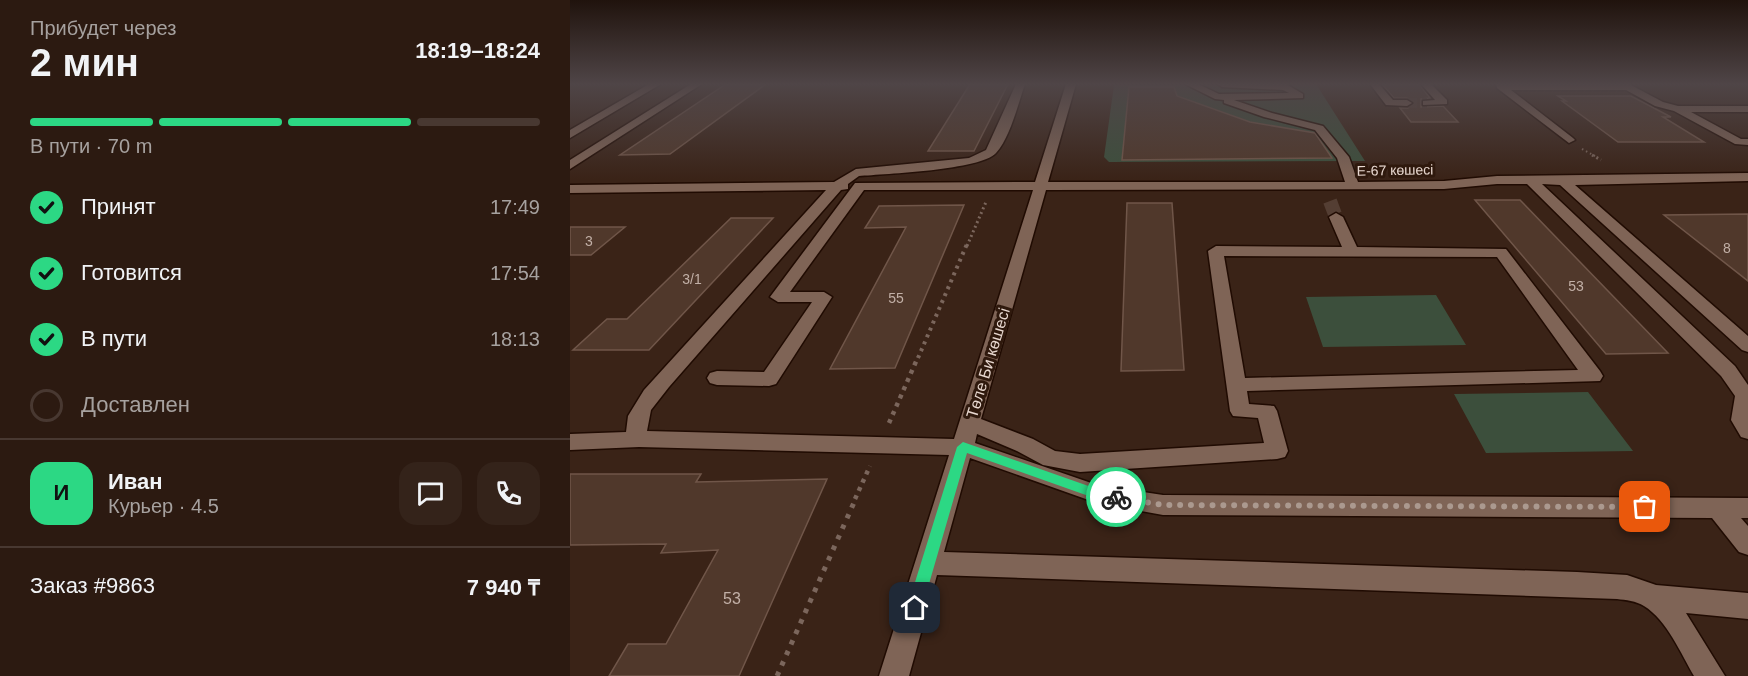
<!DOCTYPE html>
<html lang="ru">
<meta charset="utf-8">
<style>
body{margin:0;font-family:Helvetica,sans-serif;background:#34231a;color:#f1f3f6;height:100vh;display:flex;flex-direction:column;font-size:22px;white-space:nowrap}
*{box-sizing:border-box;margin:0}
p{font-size:20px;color:#a6a19f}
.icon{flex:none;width:33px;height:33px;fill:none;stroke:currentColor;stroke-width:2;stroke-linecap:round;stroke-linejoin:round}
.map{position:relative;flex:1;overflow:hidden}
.side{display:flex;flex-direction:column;background:#2c1a11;width:570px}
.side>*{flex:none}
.pin{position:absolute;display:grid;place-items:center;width:51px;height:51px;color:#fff;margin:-26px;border-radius:12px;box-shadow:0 3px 9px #0006}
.courier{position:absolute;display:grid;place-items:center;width:60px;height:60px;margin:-30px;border:4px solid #2cd884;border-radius:50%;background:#fff;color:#222;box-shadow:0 2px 8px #0007}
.overview em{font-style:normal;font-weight:800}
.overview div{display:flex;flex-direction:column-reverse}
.overview{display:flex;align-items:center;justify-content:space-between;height:102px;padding:0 30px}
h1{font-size:39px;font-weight:800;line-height:45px}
.bar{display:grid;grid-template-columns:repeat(4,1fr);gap:9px 6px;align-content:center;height:72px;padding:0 30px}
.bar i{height:8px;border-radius:4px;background:#483831}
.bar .current{background:#2cd884}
.bar p{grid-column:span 4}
.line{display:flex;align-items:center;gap:15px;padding:0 30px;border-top:2px solid #483831}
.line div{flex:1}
.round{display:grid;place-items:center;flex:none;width:63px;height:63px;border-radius:18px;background:#34231a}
ol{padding:0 30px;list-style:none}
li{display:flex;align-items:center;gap:18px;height:66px}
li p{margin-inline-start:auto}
li .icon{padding:6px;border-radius:50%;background:#2cd884;color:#111;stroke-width:4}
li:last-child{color:#a6a19f}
li i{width:33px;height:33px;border:3px solid #483831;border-radius:50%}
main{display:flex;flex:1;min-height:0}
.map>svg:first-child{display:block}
.green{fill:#3c4f3c}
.building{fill:#50382b;stroke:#705649;stroke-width:1.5}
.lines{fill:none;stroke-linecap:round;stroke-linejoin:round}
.minor-tunnel-far1{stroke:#543e33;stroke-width:10;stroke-dasharray:10 5;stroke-linecap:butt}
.minor-tunnel{stroke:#543e33;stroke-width:14;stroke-dasharray:14 7;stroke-linecap:butt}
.minor-casing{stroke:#200b02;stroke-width:3}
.path-far4{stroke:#7b665c;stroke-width:2;stroke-dasharray:1.5 3;stroke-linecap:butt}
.path-far3{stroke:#7b665c;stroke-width:3;stroke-dasharray:2 3;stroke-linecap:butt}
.path-far2{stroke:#7b665c;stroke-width:4;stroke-dasharray:3 4.5;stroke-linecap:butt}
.path-far1{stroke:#7b665c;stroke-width:4.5;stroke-dasharray:4 5;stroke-linecap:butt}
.path{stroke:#7b665c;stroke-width:5;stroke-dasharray:4.5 7;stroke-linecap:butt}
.minor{fill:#7f6456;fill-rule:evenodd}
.route{fill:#2cd884}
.done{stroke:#ab998f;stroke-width:6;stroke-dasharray:0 10.8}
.labels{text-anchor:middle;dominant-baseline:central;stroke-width:6;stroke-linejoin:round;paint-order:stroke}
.far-street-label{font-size:14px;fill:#e8d8d0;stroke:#2f190d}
.number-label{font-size:14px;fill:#c2b0a7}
.street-label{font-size:16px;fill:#e8d8d0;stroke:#2f190d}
.near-number-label{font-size:16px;fill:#c2b0a7}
</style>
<main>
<section class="side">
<div class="overview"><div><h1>2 мин</h1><p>Прибудет через</p></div><em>18:19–18:24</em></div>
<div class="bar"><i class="current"></i><i class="current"></i><i class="current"></i><i></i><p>В пути · 70 m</p></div>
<ol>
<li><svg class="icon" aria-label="check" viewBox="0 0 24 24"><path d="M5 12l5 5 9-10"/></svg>Принят<p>17:49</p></li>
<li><svg class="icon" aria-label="check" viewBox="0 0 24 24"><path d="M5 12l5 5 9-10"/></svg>Готовится<p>17:54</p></li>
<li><svg class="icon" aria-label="check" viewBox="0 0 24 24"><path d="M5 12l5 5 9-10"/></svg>В пути<p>18:13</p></li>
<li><i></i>Доставлен</li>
</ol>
<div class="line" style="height:108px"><b class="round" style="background:#2cd884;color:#111">И</b><div><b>Иван</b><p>Курьер · 4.5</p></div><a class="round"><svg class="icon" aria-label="chat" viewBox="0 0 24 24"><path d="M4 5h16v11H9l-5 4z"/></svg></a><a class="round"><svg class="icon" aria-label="phone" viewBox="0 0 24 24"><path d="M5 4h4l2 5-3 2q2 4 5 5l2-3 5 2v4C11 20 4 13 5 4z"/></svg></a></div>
<div class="line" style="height:78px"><div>Заказ #9863</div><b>7 940 ₸</b></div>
</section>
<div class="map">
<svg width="1178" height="676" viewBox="0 0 1178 676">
<rect width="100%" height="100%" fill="#3a2317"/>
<path class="green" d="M 746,84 L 795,161 L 539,162 L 534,157 L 544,85 Z
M 866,295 L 896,345 L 753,347 L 736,297 Z
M 1018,392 L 1063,451 L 916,453 L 884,394 Z"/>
<path class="building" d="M 156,84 L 196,84 L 100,154 L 50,155 Z
M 400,84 L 438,84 L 404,151 L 358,151 Z
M 812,84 L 849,84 L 860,98 L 851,99 L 851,107 L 873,106 L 888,122 L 841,122 L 830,108 L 838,108 L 844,102 L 837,98 L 824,98 Z
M 559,87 L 604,87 L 607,96 L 680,122 L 745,133 L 762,158 L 552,160 Z
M 988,96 L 1061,96 L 1101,117 L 1093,117 L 1134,142 L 1048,142 L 992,101 L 996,101 Z
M 905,200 L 950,200 L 1098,353 L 1036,354 Z
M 557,203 L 602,203 L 614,370 L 551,371 Z
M 394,205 L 325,368 L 260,369 L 336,227 L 295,228 L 309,206 Z
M 1178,214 L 1178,281 L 1094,215 Z
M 161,218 L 203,218 L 79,350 L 3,350 L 37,319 L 57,319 Z
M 0,227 L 55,227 L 21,255 L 0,255 Z
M 0,474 L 131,474 L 126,482 L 257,479 L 169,676 L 39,676 L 58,644 L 96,644 L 148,550 L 91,553 L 96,544 L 0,545 Z"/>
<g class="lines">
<path class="minor-tunnel-far1" d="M 837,103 L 857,103"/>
<path class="minor-tunnel" d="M 760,201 L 766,217"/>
<g class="minor-casing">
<path id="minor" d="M 79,84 L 91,84 L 0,138 L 0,130 Z
M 121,84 L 132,84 L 0,169 L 0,160 Z
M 446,84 L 455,84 C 448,104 440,138 426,153 C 411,170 315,174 289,176 L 278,184 L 278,189 L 271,190 L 99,387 L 81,410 L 77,431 L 384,439 L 463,190 L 294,190 L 220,292 L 254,292 L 262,297 L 206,384 L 199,386 L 147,385 L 140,383 L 137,378 L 140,373 L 147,371 L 194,372 L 242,302 L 208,302 L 200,297 L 285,183 L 465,182 L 496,84 L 506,84 L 478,182 L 775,182 L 767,158 L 745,130 L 694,117 L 654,103 L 654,100 L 645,99 L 615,84 L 628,84 L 649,94 L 719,93 L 713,90 L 652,87 L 648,84 L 716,84 L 733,94 L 733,98 L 664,100 L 702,113 L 753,126 L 779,157 L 788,182 L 874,181 L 927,176 L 1178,173 L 1178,181 L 1005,185 L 1178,336 L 1178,352 L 1172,350 L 990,185 L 972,184 L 1165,366 L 1178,385 L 1178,439 L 1171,437 L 1161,420 L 1165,396 L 1151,376 L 957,184 L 927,184 L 874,189 L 476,190 L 411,419 L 463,439 L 485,451 L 510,454 L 694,443 L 688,418 L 663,416 L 660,411 L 638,251 L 646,246 L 772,247 L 759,217 L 766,213 L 773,217 L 787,247 L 936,249 L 1030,371 L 1033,376 L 1030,381 L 677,391 L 679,404 L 704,406 L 707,411 L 718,451 L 715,457 L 707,459 L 510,472 L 473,465 L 447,451 L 407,434 L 405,443 L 527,485 L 593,495 L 1178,498 L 1178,518 L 1171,518 L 1178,526 L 1178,555 L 1169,552 L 1142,518 L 593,515 L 527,503 L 400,458 L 374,552 L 1007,572 L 1057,575 L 1086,585 L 1178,593 L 1178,619 L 1116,613 L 1155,676 L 1124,676 C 1111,654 1097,620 1074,606 C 1066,601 1056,600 1047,599 L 367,575 L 339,676 L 309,676 L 379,455 L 69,447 L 0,450 L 0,434 L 56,432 L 58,416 L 74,390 L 256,190 L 0,193 L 0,185 L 264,182 L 286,169 L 399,158 L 416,150 ZM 654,256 L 927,257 L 1008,370 L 675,378 Z
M 800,84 L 809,84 L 823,100 L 837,100 L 842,103 L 837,106 L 816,105 Z
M 851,84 L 861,84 L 877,100 L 877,104 L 853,105 L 853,101 L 865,100 Z
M 926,84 L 1059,84 L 1093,102 L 1108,106 L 1178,106 L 1178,112 L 1121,112 L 1171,139 L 1178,139 L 1178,145 L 1165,144 L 1104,111 L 1085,106 L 1056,90 L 941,90 L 1003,138 L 1005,140 L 999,143 L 927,88 Z"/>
</g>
<path class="path-far4" d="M 1012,149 L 1025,156"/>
<path class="path-far3" d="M 1022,155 L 1031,160
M 397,246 L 416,202"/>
<path class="path-far2" d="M 348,358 L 397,244"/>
<path class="path-far1" d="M 319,423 L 348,357
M 285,499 L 300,466"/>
<path class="path" d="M 207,676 L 286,498"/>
<use href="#minor" class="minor"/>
</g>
<linearGradient id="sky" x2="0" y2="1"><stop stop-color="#20130d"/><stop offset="0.47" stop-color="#4f4547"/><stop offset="1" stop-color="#4f4547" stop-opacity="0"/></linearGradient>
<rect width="1178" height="179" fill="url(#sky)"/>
<path class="route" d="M 393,442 L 527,489 L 551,493 L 553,497 L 546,502 L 527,499 L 397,453 L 352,608 L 350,613 L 345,615 L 339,613 L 337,608 L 387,447 Z"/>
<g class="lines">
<path class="done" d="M 546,497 L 593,505 L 1075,507"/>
</g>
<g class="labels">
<g class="far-street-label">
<text transform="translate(825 170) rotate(-1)">Е-67 көшесі</text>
</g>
<g class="number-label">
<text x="19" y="241">3</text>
<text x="1157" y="248">8</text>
<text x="122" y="279">3/1</text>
<text x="1006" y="286">53</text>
<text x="326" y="298">55</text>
</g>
<g class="street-label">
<text transform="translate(418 363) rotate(-73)">Төле Би көшесі</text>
</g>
<g class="near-number-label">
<text x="162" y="598">53</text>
</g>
</g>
</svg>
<div class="pin" style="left:1075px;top:507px;background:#ea580c"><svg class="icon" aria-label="bag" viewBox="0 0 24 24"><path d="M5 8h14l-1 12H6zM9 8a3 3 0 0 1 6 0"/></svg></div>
<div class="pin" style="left:345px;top:608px;background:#1f2937"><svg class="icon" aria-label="home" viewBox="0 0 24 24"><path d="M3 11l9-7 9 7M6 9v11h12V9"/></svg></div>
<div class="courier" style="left:546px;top:497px"><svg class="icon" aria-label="bike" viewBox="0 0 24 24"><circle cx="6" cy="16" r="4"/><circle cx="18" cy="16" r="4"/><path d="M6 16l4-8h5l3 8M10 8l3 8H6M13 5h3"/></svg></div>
</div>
</main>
